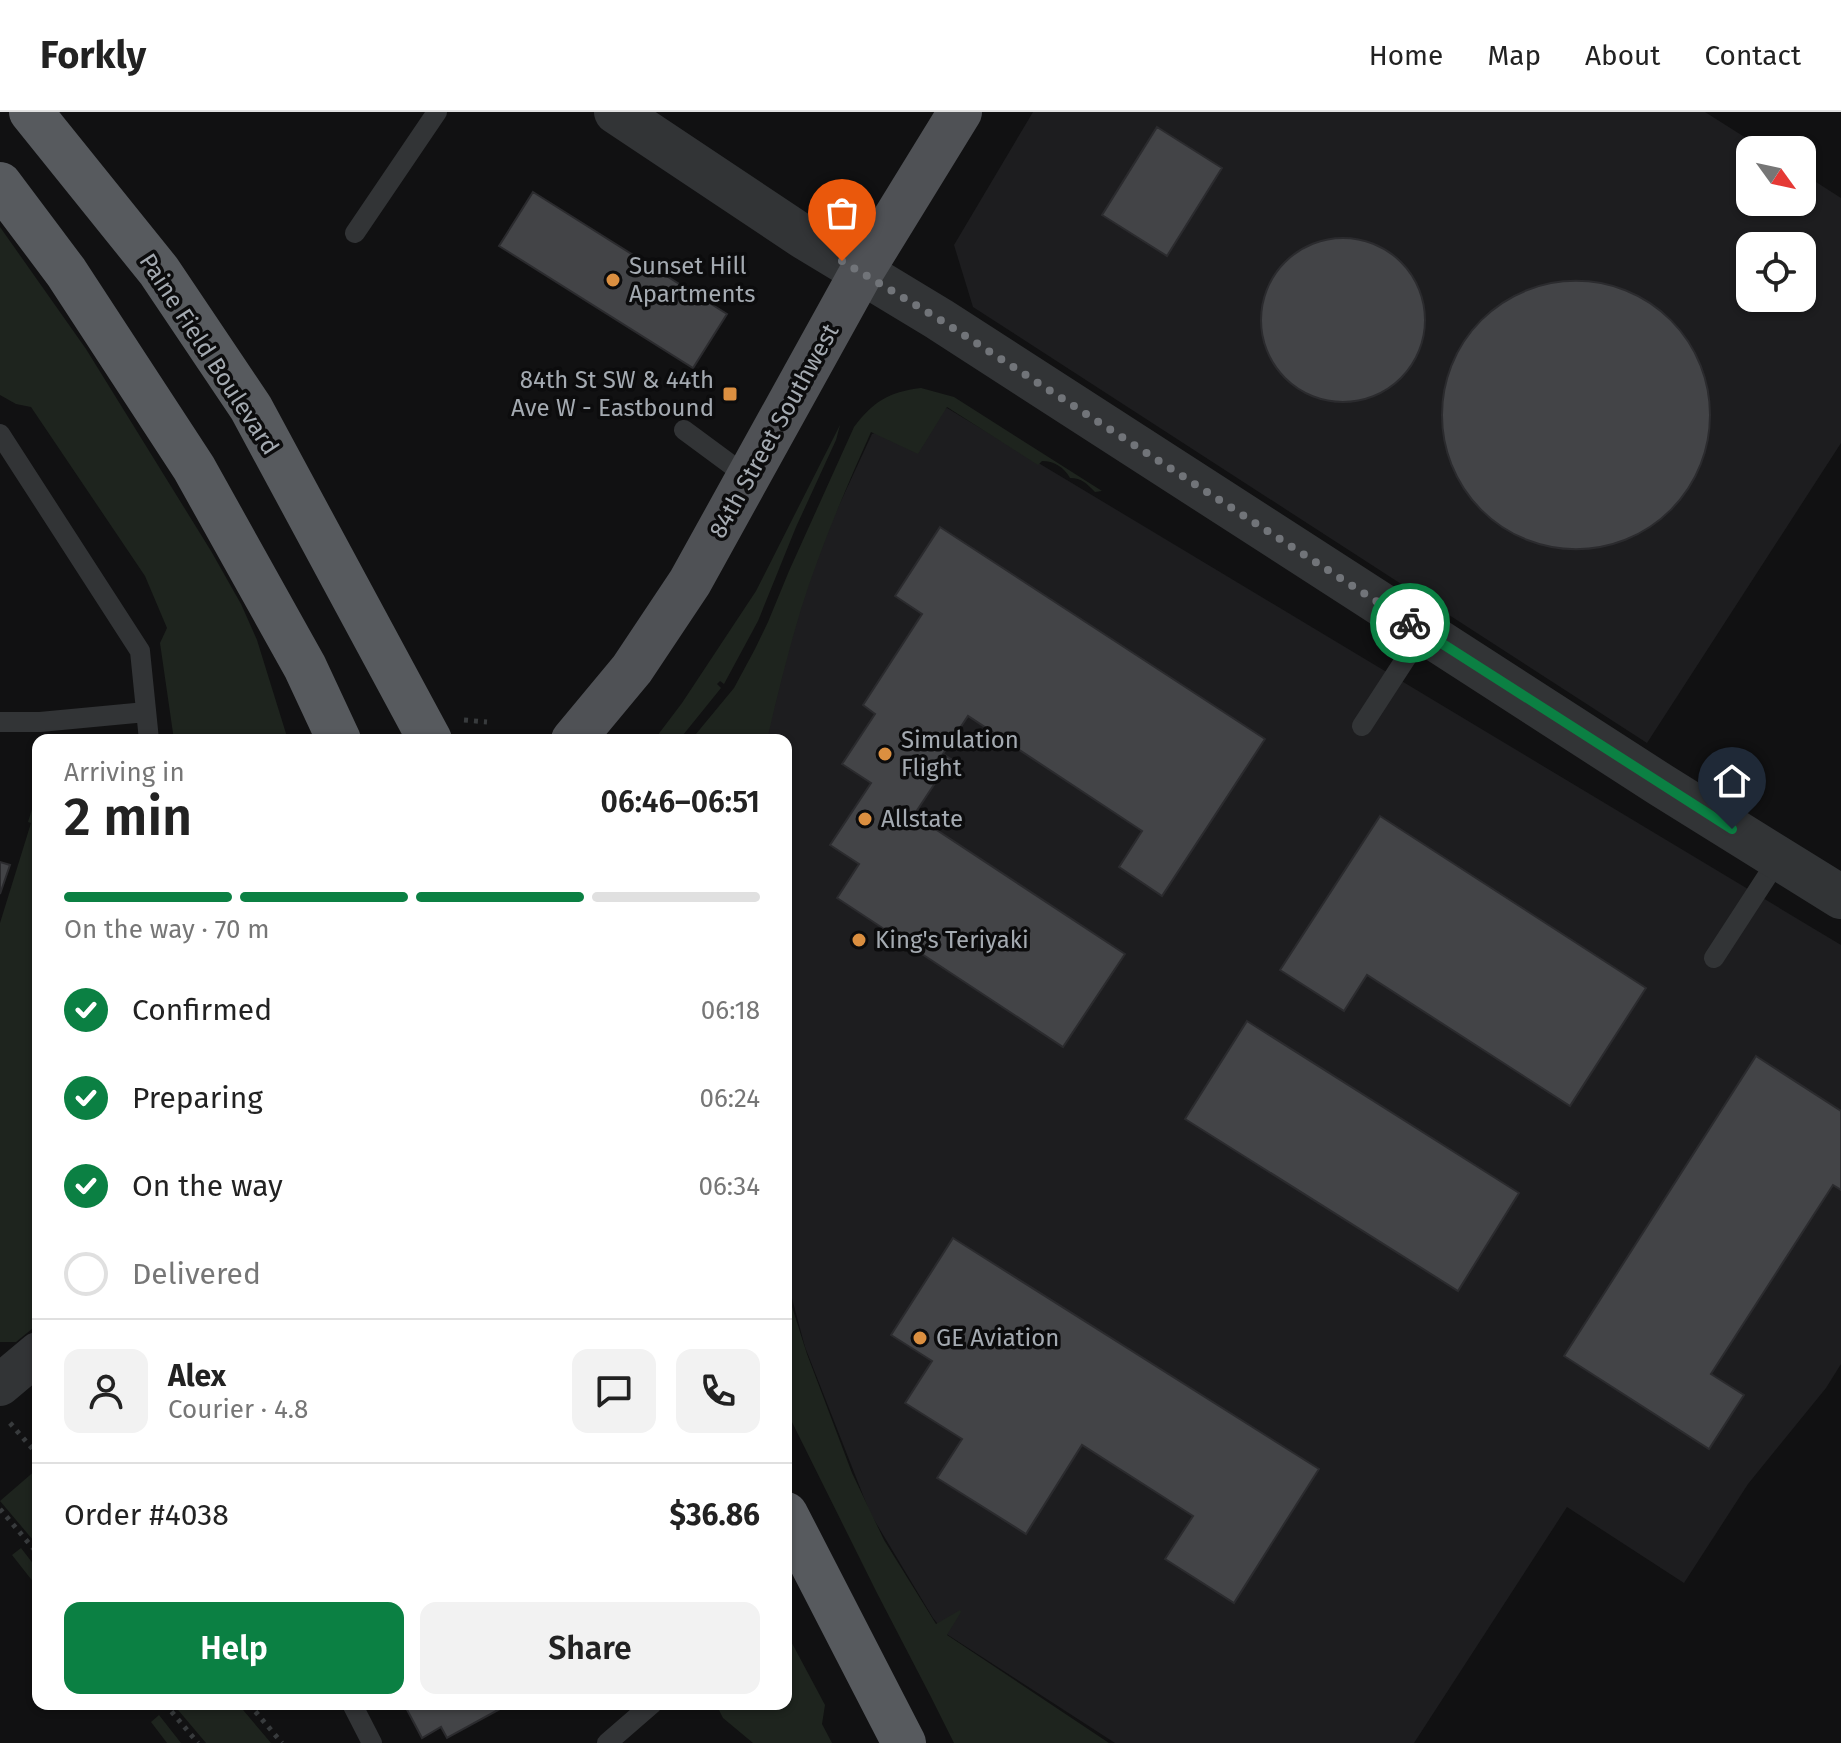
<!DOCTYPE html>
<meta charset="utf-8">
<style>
body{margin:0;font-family:"Fira Sans",sans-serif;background:#f2f2f2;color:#222;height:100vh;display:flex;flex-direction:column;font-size:30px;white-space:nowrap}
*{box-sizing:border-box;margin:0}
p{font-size:26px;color:#767676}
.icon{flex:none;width:44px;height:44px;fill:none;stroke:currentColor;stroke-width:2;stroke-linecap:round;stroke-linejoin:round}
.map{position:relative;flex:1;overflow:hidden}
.panel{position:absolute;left:32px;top:622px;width:760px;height:976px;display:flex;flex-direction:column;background:#fff;border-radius:16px;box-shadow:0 2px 6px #0004}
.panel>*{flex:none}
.needle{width:52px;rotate:123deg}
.tools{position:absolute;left:1736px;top:24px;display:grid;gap:16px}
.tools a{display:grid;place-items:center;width:80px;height:80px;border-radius:16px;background:#fff;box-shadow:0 2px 6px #0004;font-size:40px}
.pin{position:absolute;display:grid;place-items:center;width:68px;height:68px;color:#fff;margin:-82px -34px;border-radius:50% 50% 50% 0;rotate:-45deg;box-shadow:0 0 8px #0007}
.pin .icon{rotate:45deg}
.courier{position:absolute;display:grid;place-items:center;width:80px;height:80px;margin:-40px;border:6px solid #0b8043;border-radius:50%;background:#fff;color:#222;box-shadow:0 2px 10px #0007}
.head em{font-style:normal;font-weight:600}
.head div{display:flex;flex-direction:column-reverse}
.head{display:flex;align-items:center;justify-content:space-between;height:136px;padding:0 32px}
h1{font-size:52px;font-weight:600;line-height:60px}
.bar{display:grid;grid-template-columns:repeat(4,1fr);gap:12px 8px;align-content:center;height:96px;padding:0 32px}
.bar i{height:10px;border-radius:6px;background:#e0e0e0}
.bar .selected{background:#0b8043}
.bar p{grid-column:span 4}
.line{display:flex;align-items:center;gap:20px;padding:0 32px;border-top:2px solid #e0e0e0}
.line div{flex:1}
.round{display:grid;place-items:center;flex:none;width:84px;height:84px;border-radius:16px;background:#f2f2f2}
ol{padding:0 32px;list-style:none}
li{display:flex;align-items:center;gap:24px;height:88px}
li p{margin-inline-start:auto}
li .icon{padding:8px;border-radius:50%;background:#0b8043;color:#fff;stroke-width:4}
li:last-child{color:#767676}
li i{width:44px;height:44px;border:4px solid #e0e0e0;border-radius:50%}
.primary-button{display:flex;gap:16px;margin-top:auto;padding:16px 32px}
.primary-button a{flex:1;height:92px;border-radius:16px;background:#0b8043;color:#fff;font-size:32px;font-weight:600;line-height:92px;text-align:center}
.primary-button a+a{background:#f2f2f2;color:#222}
header{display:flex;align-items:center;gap:48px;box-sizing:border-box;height:112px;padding:0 40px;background:#fff;border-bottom:2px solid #e0e0e0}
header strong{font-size:38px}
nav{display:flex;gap:44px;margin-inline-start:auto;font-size:28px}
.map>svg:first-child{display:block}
.built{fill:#1d1d1f;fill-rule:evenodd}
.green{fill:#1e241e}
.building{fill:#434447;stroke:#2b2b2e;stroke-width:2}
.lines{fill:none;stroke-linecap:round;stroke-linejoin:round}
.path{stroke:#383b3d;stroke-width:5;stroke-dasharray:4 6;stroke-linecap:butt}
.service{stroke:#323436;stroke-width:20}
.minor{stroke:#323436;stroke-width:42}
.tertiary{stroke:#323436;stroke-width:44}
.primary{stroke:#4f5155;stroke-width:44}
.trunk{stroke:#575a5e;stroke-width:44}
.done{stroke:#717479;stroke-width:8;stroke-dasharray:0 14.4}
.route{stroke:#0b8043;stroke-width:10}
.poi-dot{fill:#db8f40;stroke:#0c0c0d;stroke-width:3}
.labels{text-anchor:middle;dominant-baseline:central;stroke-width:7;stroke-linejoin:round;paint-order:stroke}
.poi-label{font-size:24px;fill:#a4aab1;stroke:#0c0c0d;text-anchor:start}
.street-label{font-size:24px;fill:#a4aab1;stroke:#0c0c0d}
</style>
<header>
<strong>Forkly</strong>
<nav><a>Home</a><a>Map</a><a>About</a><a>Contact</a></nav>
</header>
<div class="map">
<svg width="1841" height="1631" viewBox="0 0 1841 1631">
<rect width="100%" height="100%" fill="#111112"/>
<path class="built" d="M 1033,0 L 1705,0 L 1765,38 L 1750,38 L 1750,90 L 1802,90 L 1802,61 L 1841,86 L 1841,331 L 1647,631 L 973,195 L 954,133 ZM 1750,134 L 1802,134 L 1802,186 L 1750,186 Z
M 947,296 L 1841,833 L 1841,1252 L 1826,1276 L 1748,1372 L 1684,1471 L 1567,1395 L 1414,1631 L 1115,1631 L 945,1521 L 933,1506 L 870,1401 L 805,1235 L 786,1164 L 786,628 L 760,628 L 804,469 L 872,322 Z"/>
<path class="green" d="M 0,115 L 86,237 L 211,439 L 241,492 L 257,528 L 288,628 L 174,628 L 160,531 L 167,516 L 145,464 L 31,295 L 16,292 L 0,283 Z
M 921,276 L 954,285 L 1102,379 L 1095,380 C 1087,372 1082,366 1070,366 C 1064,355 1054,349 1042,349 L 1038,353 L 947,295 L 918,342 L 871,320 C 845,378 820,437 801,497 C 788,540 777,584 767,628 L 691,628 L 734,576 L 755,537 L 768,510 L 789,459 L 854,315 C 873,290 888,280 921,276 Z
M 840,313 L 836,328 L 796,415 L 758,509 L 724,572 L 720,569 L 717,572 L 721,576 L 679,628 L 654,628 L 682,591 L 756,479 Z
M 38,678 L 38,1212 L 16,1230 L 0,1230 L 0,811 L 31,711 L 28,710 Z
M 786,1176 L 807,1242 L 852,1361 L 884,1428 L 936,1512 L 960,1498 L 961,1500 L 947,1523 L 1109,1631 L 954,1631 L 931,1585 L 877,1481 L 786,1298 Z
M 37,1357 L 38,1357 L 38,1434 L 0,1389 Z
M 21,1436 L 38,1458 L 38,1476 L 12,1443 Z
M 786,1520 L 825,1593 L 822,1612 L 832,1631 L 753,1631 L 723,1606 L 716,1592 L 786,1592 Z
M 173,1592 L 238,1592 L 271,1631 L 206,1631 Z
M 159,1603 L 181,1631 L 167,1631 L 151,1610 Z"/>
<path class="building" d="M 1157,15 L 1222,56 L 1167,144 L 1102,103 Z
M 533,80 L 727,202 L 693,256 L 499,134 Z
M1261 208a82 82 0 1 1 164 0a82 82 0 1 1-164 0Z
M1442 303a134 134 0 1 1 268 0a134 134 0 1 1-268 0Z
M 940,415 L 1265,627 L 1162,784 L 1119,755 L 1142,719 L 968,604 L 943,642 L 951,647 L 914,703 L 1125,842 L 1063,935 L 837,786 L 859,752 L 830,733 L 871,671 L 842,652 L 875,602 L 863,593 L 922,502 L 895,484 Z
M 1380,704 L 1646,876 L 1570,994 L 1367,863 L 1344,899 L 1280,858 Z
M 0,750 L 10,753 L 0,782 Z
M 1247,909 L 1519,1081 L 1458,1179 L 1185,1007 Z
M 1756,944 L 1841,999 L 1841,1078 L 1833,1073 L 1711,1262 L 1744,1283 L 1709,1337 L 1564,1244 Z
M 953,1126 L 1319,1357 L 1234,1491 L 1165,1447 L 1193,1404 L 1082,1333 L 1026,1422 L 937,1366 L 962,1327 L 905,1291 L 932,1249 L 891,1223 Z
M 404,1592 L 509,1592 L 447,1626 L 441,1615 L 422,1626 Z"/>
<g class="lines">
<path class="path" d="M 464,608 L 487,610
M 10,1311 L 38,1343
M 0,1397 L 38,1442
M 165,1592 L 198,1631
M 249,1592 L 282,1631"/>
<path class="service" d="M 355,121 L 437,0
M 684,318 L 749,366
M 0,322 L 140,539 L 149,628
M 0,610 L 40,610 L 146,600
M 1362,614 L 1423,520
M 1714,846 L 1779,746
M 352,1592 L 372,1631
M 607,1631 L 652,1592"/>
<path class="minor" d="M 0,1273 L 38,1241"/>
<path class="tertiary" d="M 616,0 L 805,126 L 939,207 L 1661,673 L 1841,785"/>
<path class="primary" d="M 573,628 L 632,557 L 690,470 L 861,161 L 960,0"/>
<path class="trunk" d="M 31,0 L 159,159 L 251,296 L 430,628
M 0,72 L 66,160 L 194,356 L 305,555 L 339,628
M 786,1402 L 904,1631"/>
</g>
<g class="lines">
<path class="done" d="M 842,149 L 939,207 L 1410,511"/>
<path class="route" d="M 1410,511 L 1732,717"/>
</g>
<g class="poi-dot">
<circle cx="613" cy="168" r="8"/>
<rect x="722" y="274" width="16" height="16" rx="4"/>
<circle cx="885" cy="642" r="8"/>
<circle cx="865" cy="707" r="8"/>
<circle cx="859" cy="828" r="8"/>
<circle cx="920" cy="1226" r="8"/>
</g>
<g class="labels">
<g class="poi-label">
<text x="629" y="154">Sunset Hill<tspan x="629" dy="28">Apartments</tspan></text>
<text x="714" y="268" text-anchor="end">84th St SW &amp; 44th<tspan x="714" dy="28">Ave W - Eastbound</tspan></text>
<text x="901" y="628">Simulation<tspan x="901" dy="28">Flight</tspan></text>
<text x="881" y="707">Allstate</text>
<text x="875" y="828">King's Teriyaki</text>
<text x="936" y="1226">GE Aviation</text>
</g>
<g class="street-label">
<text transform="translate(209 242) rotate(57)">Paine Field Boulevard</text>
<text transform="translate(774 319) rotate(-61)">84th Street Southwest</text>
</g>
</g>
</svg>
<div class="tools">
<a><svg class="needle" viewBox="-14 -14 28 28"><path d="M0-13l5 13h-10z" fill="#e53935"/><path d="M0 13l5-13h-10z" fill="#767676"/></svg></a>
<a><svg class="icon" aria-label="locate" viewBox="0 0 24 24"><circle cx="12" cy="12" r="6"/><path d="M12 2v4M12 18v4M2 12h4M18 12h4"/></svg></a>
</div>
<div class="pin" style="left:842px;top:149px;background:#ea580c"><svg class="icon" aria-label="bag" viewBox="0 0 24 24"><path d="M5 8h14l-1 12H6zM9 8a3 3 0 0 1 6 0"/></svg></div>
<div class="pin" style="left:1732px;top:717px;background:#1f2937"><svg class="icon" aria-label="home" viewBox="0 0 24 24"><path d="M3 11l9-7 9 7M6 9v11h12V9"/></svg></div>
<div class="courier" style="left:1410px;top:511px"><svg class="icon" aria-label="bike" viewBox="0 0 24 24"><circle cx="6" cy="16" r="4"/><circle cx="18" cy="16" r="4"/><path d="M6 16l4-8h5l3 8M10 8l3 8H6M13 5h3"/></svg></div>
<section class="panel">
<div class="head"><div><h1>2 min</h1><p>Arriving in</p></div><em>06:46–06:51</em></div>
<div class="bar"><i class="selected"></i><i class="selected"></i><i class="selected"></i><i></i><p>On the way · 70 m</p></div>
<ol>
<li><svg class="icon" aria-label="check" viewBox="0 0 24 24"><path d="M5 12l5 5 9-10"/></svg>Confirmed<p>06:18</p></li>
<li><svg class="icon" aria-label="check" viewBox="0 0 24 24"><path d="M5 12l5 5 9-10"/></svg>Preparing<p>06:24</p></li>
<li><svg class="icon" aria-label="check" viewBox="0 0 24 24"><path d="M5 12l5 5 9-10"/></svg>On the way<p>06:34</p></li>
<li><i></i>Delivered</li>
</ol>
<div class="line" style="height:144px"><a class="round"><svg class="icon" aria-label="person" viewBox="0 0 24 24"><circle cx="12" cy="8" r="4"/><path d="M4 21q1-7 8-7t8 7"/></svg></a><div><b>Alex</b><p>Courier · 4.8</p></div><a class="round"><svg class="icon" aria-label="chat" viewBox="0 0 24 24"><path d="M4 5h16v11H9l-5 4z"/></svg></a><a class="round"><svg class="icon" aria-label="phone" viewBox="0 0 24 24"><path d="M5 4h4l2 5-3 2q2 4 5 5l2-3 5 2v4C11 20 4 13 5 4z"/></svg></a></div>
<div class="line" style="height:104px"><div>Order #4038</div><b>$36.86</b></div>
<div class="primary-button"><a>Help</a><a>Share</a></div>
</section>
</div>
